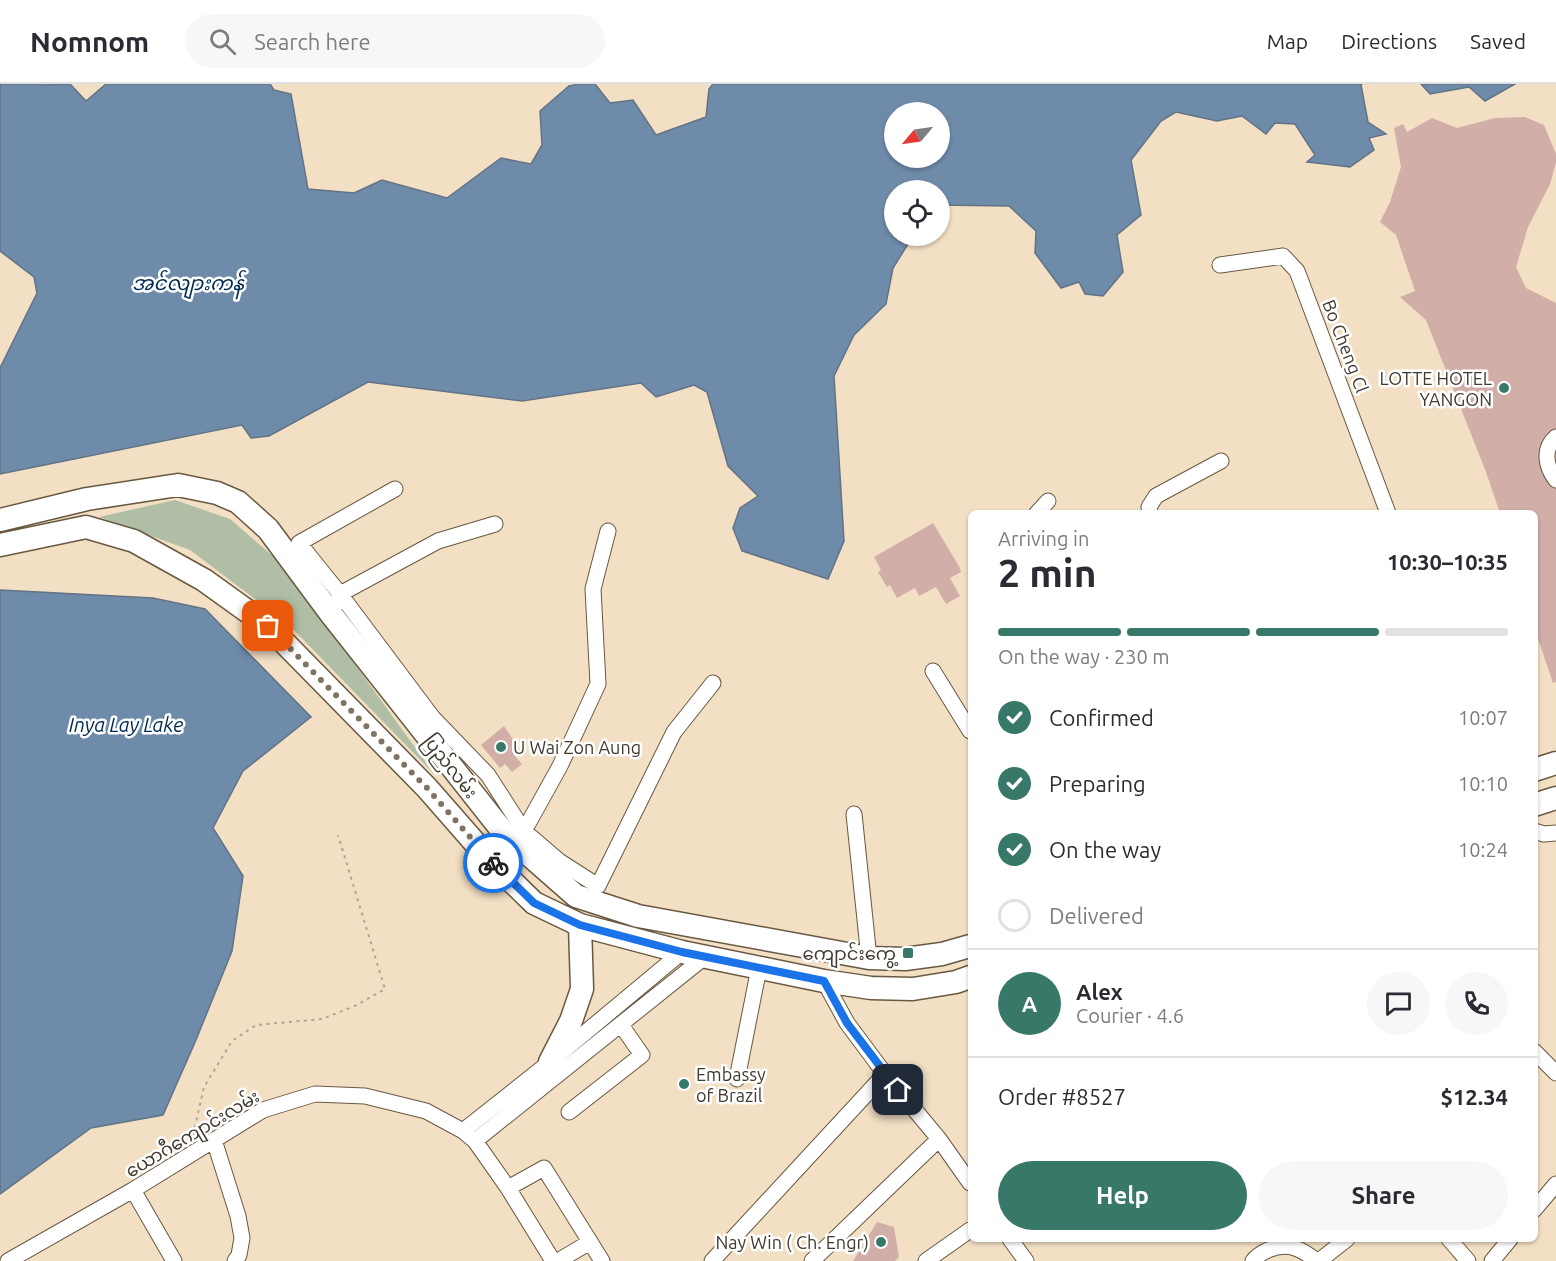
<!DOCTYPE html>
<meta charset="utf-8">
<style>
body{margin:0;font-family:Ubuntu,"Noto Sans Myanmar",sans-serif;background:#f7f7f7;color:#2b2b33;height:100vh;display:flex;flex-direction:column;font-size:22px;white-space:nowrap}
*{box-sizing:border-box;margin:0}
p{font-size:20px;color:#7c7c81}
.icon{flex:none;width:33px;height:33px;fill:none;stroke:currentColor;stroke-width:2;stroke-linecap:round;stroke-linejoin:round}
.map{position:relative;flex:1;overflow:hidden}
.details{position:absolute;left:968px;top:426px;width:570px;height:732px;display:flex;flex-direction:column;background:#fff;border-radius:9px;box-shadow:0 2px 4px #0004}
.details>*{flex:none}
.needle{width:39px;rotate:241deg}
.fabs{position:absolute;left:884px;top:18px;display:grid;gap:12px}
.fabs a{display:grid;place-items:center;width:66px;height:66px;border-radius:50%;background:#fff;box-shadow:0 2px 4px #0004;font-size:30px}
.pin{position:absolute;display:grid;place-items:center;width:51px;height:51px;color:#fff;margin:-26px;border-radius:12px;box-shadow:0 3px 9px #0006}
.courier{position:absolute;display:grid;place-items:center;width:60px;height:60px;margin:-30px;border:4px solid #1a73e8;border-radius:50%;background:#fff;color:#222;box-shadow:0 2px 8px #0007}
.summary em{font-style:normal;font-weight:700}
.summary div{display:flex;flex-direction:column-reverse}
.summary{display:flex;align-items:center;justify-content:space-between;height:102px;padding:0 30px}
h1{font-size:39px;font-weight:700;line-height:45px}
.bar{display:grid;grid-template-columns:repeat(4,1fr);gap:9px 6px;align-content:center;height:72px;padding:0 30px}
.bar i{height:8px;border-radius:4px;background:#e1e1e2}
.bar .on{background:#377868}
.bar p{grid-column:span 4}
.line{display:flex;align-items:center;gap:15px;padding:0 30px;border-top:2px solid #e1e1e2}
.line div{flex:1}
.round{display:grid;place-items:center;flex:none;width:63px;height:63px;border-radius:32px;background:#f7f7f7}
ol{padding:0 30px;list-style:none}
li{display:flex;align-items:center;gap:18px;height:66px}
li p{margin-inline-start:auto}
li .icon{padding:6px;border-radius:50%;background:#377868;color:#fff;stroke-width:4}
li:last-child{color:#7c7c81}
li i{width:33px;height:33px;border:3px solid #e1e1e2;border-radius:50%}
.primary-button{display:flex;gap:12px;margin-top:auto;padding:12px 30px}
.primary-button a{flex:1;height:69px;border-radius:36px;background:#377868;color:#fff;font-size:24px;font-weight:700;line-height:69px;text-align:center}
.primary-button a+a{background:#f7f7f7;color:#2b2b33}
header{display:flex;align-items:center;gap:36px;box-sizing:border-box;height:84px;padding:0 30px;background:#fff;border-bottom:2px solid #e1e1e2}
header strong{font-size:28px}
nav{display:flex;gap:33px;margin-inline-start:auto;font-size:21px}
.search{width:420px;height:54px;background:#f7f7f7;display:flex;align-items:center;gap:15px;box-sizing:border-box;padding:0 21px;border-radius:33px;color:#7c7c81;font-size:22px}
.map>svg:first-child{display:block}
.green{fill:#b0bea6}
.water{fill:#6f8baa;stroke:#617385;stroke-width:1.5;fill-rule:evenodd}
.building{fill:#d1aea7}
.lines{fill:none;stroke-linecap:round;stroke-linejoin:round}
.minor-casing{stroke:#695841;stroke-width:17}
.highway-casing{stroke:#695841;stroke-width:25}
.path{stroke:#b3a48e;stroke-width:2;stroke-dasharray:3 4.5;stroke-linecap:butt}
.minor{stroke:#fff;stroke-width:15}
.highway{stroke:#fff;stroke-width:22}
.done{stroke:#7f7463;stroke-width:6;stroke-dasharray:0 10.8}
.route{stroke:#1a73e8;stroke-width:8}
.poi-dot{fill:#377868;stroke:#fff;stroke-width:2}
.labels{text-anchor:middle;dominant-baseline:central;stroke-width:5;stroke-linejoin:round;paint-order:stroke}
.street-label{font-size:18px;fill:#413a2f;stroke:#fff}
.poi-label{font-size:18px;fill:#413a2f;stroke:#fff;text-anchor:end}
.water-label{font-size:20px;font-style:italic;fill:#002a53;stroke:#fff}
</style>
<header>
<strong>Nomnom</strong>
<div class="search"><svg class="icon" aria-label="search" viewBox="0 0 24 24"><circle cx="10" cy="10" r="6"/><path d="M15 15l6 6"/></svg>Search here</div>
<nav><a>Map</a><a>Directions</a><a>Saved</a></nav>
</header>
<div class="map">
<svg width="1556" height="1177" viewBox="0 0 1556 1177">
<rect width="100%" height="100%" fill="#f3e0c4"/>
<path class="green" d="M 175,416 L 230,435 L 283,481 L 435,691 L 288,540 L 190,466 L 99,433 Z"/>
<path class="water" d="M 0,0 L 44,0 L 44,1 L 70,0 L 86,17 L 106,0 L 270,0 L 274,6 L 291,10 L 308,105 L 354,109 L 382,96 L 447,114 L 501,74 L 531,80 L 542,61 L 540,27 L 569,2 L 579,0 L 595,0 L 610,19 L 633,16 L 656,51 L 706,33 L 709,5 L 713,0 L 1362,0 L 1361,1 L 1368,38 L 1386,50 L 1369,54 L 1374,66 L 1350,83 L 1307,78 L 1315,71 L 1295,40 L 1275,39 L 1266,50 L 1242,32 L 1217,37 L 1176,28 L 1161,37 L 1131,76 L 1141,131 L 1117,151 L 1123,188 L 1103,212 L 1085,210 L 1079,198 L 1061,204 L 1035,169 L 1036,147 L 1009,122 L 939,121 L 939,106 L 894,106 L 894,152 L 913,152 L 893,184 L 886,220 L 854,251 L 834,292 L 844,457 L 828,495 L 742,467 L 733,444 L 740,424 L 758,412 L 728,382 L 707,308 L 694,301 L 656,313 L 641,299 L 522,317 L 368,298 L 269,352 L 251,354 L 242,341 L 0,390 L 0,284 L 37,209 L 34,193 L 0,167 ZM 939,28 L 939,74 L 894,74 L 894,28 Z
M 1421,0 L 1515,0 L 1485,17 L 1469,3 L 1430,10 Z
M 0,506 L 153,514 L 205,525 L 311,633 L 243,687 L 213,744 L 243,792 L 232,867 L 196,956 L 163,1031 L 91,1044 L 0,1110 Z"/>
<path class="building" d="M 1525,33 L 1544,41 L 1556,70 L 1556,79 L 1550,100 L 1528,143 L 1516,183 L 1526,204 L 1556,219 L 1556,598 L 1553,599 L 1534,543 L 1534,429 L 1500,429 L 1486,388 L 1426,236 L 1400,213 L 1415,207 L 1396,151 L 1380,138 L 1390,118 L 1401,83 L 1394,44 L 1403,40 L 1407,48 L 1432,34 L 1457,44 L 1495,34 Z
M 933,439 L 960,484 L 961,488 L 950,494 L 960,512 L 946,520 L 936,503 L 919,512 L 915,504 L 897,514 L 890,501 L 887,503 L 878,488 L 881,486 L 874,473 Z
M 504,642 L 520,666 L 514,671 L 522,680 L 512,688 L 505,680 L 500,684 L 481,661 Z
M 877,1138 L 894,1143 L 899,1173 L 895,1177 L 853,1177 Z"/>
<g class="lines">
<g class="minor-casing">
<path id="minor" d="M 1220,181 L 1283,172 L 1297,187 L 1388,429
M 1556,353 C 1542,365 1546,383 1556,396
M 395,405 L 299,459 L 340,510 L 433,634 L 488,691 L 524,747 L 559,777 L 598,802 L 674,648 L 713,599
M 1037,429 L 1048,417
M 1150,429 L 1149,423 L 1156,412 L 1221,377
M 336,519 L 340,510 L 438,457 L 495,440
M 933,587 L 970,647
M 854,730 L 869,874
M 524,747 L 560,682 L 598,600 L 593,505 L 608,447
M 1534,747 L 1544,750 L 1556,749
M 824,897 L 847,939 L 885,990 L 939,1055 L 970,1099
M 1534,967 L 1556,989
M 737,995 L 759,884
M 569,1028 L 642,971 L 621,941
M 463,1047 L 550,978 L 682,868
M 214,1056 L 238,1132 L 242,1154 L 239,1171 L 235,1177
M 475,1057 L 706,872
M 508,1104 L 544,1084 L 602,1177
M 133,1106 L 174,1177
M 1534,1126 L 1556,1100
M 1010,1155 L 1026,1177
M 1449,1155 L 1468,1177
M 8,1177 L 133,1106 L 263,1026 L 315,1010 L 365,1012 L 426,1027 L 463,1047 L 475,1057 L 508,1104 L 553,1177
M 558,1177 L 590,1158
M 712,1177 L 885,990
M 812,1177 L 939,1055
M 926,1177 L 970,1146
M 1253,1177 C 1257,1171 1262,1169 1268,1166 C 1288,1157 1301,1165 1317,1177
M 1319,1177 L 1347,1155
M 1492,1177 L 1510,1155"/>
</g>
<g class="highway-casing">
<path id="highway" d="M 0,436 L 87,415 L 178,401 L 217,409 L 238,418 L 268,445 L 331,530 L 504,749 L 576,812 L 638,832 L 869,874 L 905,875 L 942,870 L 970,862
M 0,461 L 86,443 L 134,457 L 204,496 L 268,542 L 427,704 L 490,776 L 534,819 L 580,841 L 682,868 L 824,897 L 871,904 L 913,905 L 956,898 L 970,893
M 1534,686 L 1556,679
M 1534,721 L 1556,714
M 550,978 L 571,937 L 582,905 L 580,841"/>
</g>
<path class="path" d="M 193,1051 L 204,1003 L 232,957 L 256,941 L 322,935 L 355,922 L 385,905 L 338,751"/>
<use href="#minor" class="minor"/>
<use href="#highway" class="highway"/>
</g>
<g class="lines">
<path class="done" d="M 268,542 L 427,704 L 493,779"/>
<path class="route" d="M 493,779 L 534,819 L 580,841 L 682,868 L 824,897 L 847,939 L 898,1006"/>
</g>
<g class="poi-dot">
<circle cx="1504" cy="304" r="6"/>
<circle cx="501" cy="663" r="6"/>
<rect x="902" y="863" width="12" height="12" rx="3"/>
<circle cx="684" cy="1000" r="6"/>
<circle cx="881" cy="1158" r="6"/>
</g>
<g class="labels">
<g class="street-label">
<text transform="translate(1346 262) rotate(69)">Bo Cheng Cl</text>
<text transform="translate(451 682) rotate(52)">ပြည်လမ်း</text>
<text transform="translate(192 1049) rotate(-31)">ယောဂီကျောင်းလမ်း</text>
</g>
<g class="poi-label">
<text x="1492" y="294">LOTTE HOTEL<tspan x="1492" dy="21">YANGON</tspan></text>
<text x="513" y="663" text-anchor="start">U Wai Zon Aung</text>
<text x="896" y="869">ကျောင်းကွေ့</text>
<text x="696" y="990" text-anchor="start">Embassy<tspan x="696" dy="21">of Brazil</tspan></text>
<text x="869" y="1158">Nay Win ( Ch. Engr)</text>
</g>
<g class="water-label">
<text x="188" y="198">အင်လျားကန်</text>
<text x="126" y="640">Inya Lay Lake</text>
</g>
</g>
</svg>
<div class="fabs">
<a><svg class="needle" viewBox="-14 -14 28 28"><path d="M0-13l5 13h-10z" fill="#e53935"/><path d="M0 13l5-13h-10z" fill="#7c7c81"/></svg></a>
<a><svg class="icon" aria-label="locate" viewBox="0 0 24 24"><circle cx="12" cy="12" r="6"/><path d="M12 2v4M12 18v4M2 12h4M18 12h4"/></svg></a>
</div>
<div class="pin" style="left:268px;top:542px;background:#ea580c"><svg class="icon" aria-label="bag" viewBox="0 0 24 24"><path d="M5 8h14l-1 12H6zM9 8a3 3 0 0 1 6 0"/></svg></div>
<div class="pin" style="left:898px;top:1006px;background:#1f2937"><svg class="icon" aria-label="home" viewBox="0 0 24 24"><path d="M3 11l9-7 9 7M6 9v11h12V9"/></svg></div>
<div class="courier" style="left:493px;top:779px"><svg class="icon" aria-label="bike" viewBox="0 0 24 24"><circle cx="6" cy="16" r="4"/><circle cx="18" cy="16" r="4"/><path d="M6 16l4-8h5l3 8M10 8l3 8H6M13 5h3"/></svg></div>
<section class="details">
<div class="summary"><div><h1>2 min</h1><p>Arriving in</p></div><em>10:30–10:35</em></div>
<div class="bar"><i class="on"></i><i class="on"></i><i class="on"></i><i></i><p>On the way · 230 m</p></div>
<ol>
<li><svg class="icon" aria-label="check" viewBox="0 0 24 24"><path d="M5 12l5 5 9-10"/></svg>Confirmed<p>10:07</p></li>
<li><svg class="icon" aria-label="check" viewBox="0 0 24 24"><path d="M5 12l5 5 9-10"/></svg>Preparing<p>10:10</p></li>
<li><svg class="icon" aria-label="check" viewBox="0 0 24 24"><path d="M5 12l5 5 9-10"/></svg>On the way<p>10:24</p></li>
<li><i></i>Delivered</li>
</ol>
<div class="line" style="height:108px"><b class="round" style="background:#377868;color:#fff">A</b><div><b>Alex</b><p>Courier · 4.6</p></div><a class="round"><svg class="icon" aria-label="chat" viewBox="0 0 24 24"><path d="M4 5h16v11H9l-5 4z"/></svg></a><a class="round"><svg class="icon" aria-label="phone" viewBox="0 0 24 24"><path d="M5 4h4l2 5-3 2q2 4 5 5l2-3 5 2v4C11 20 4 13 5 4z"/></svg></a></div>
<div class="line" style="height:78px"><div>Order #8527</div><b>$12.34</b></div>
<div class="primary-button"><a>Help</a><a>Share</a></div>
</section>
</div>
